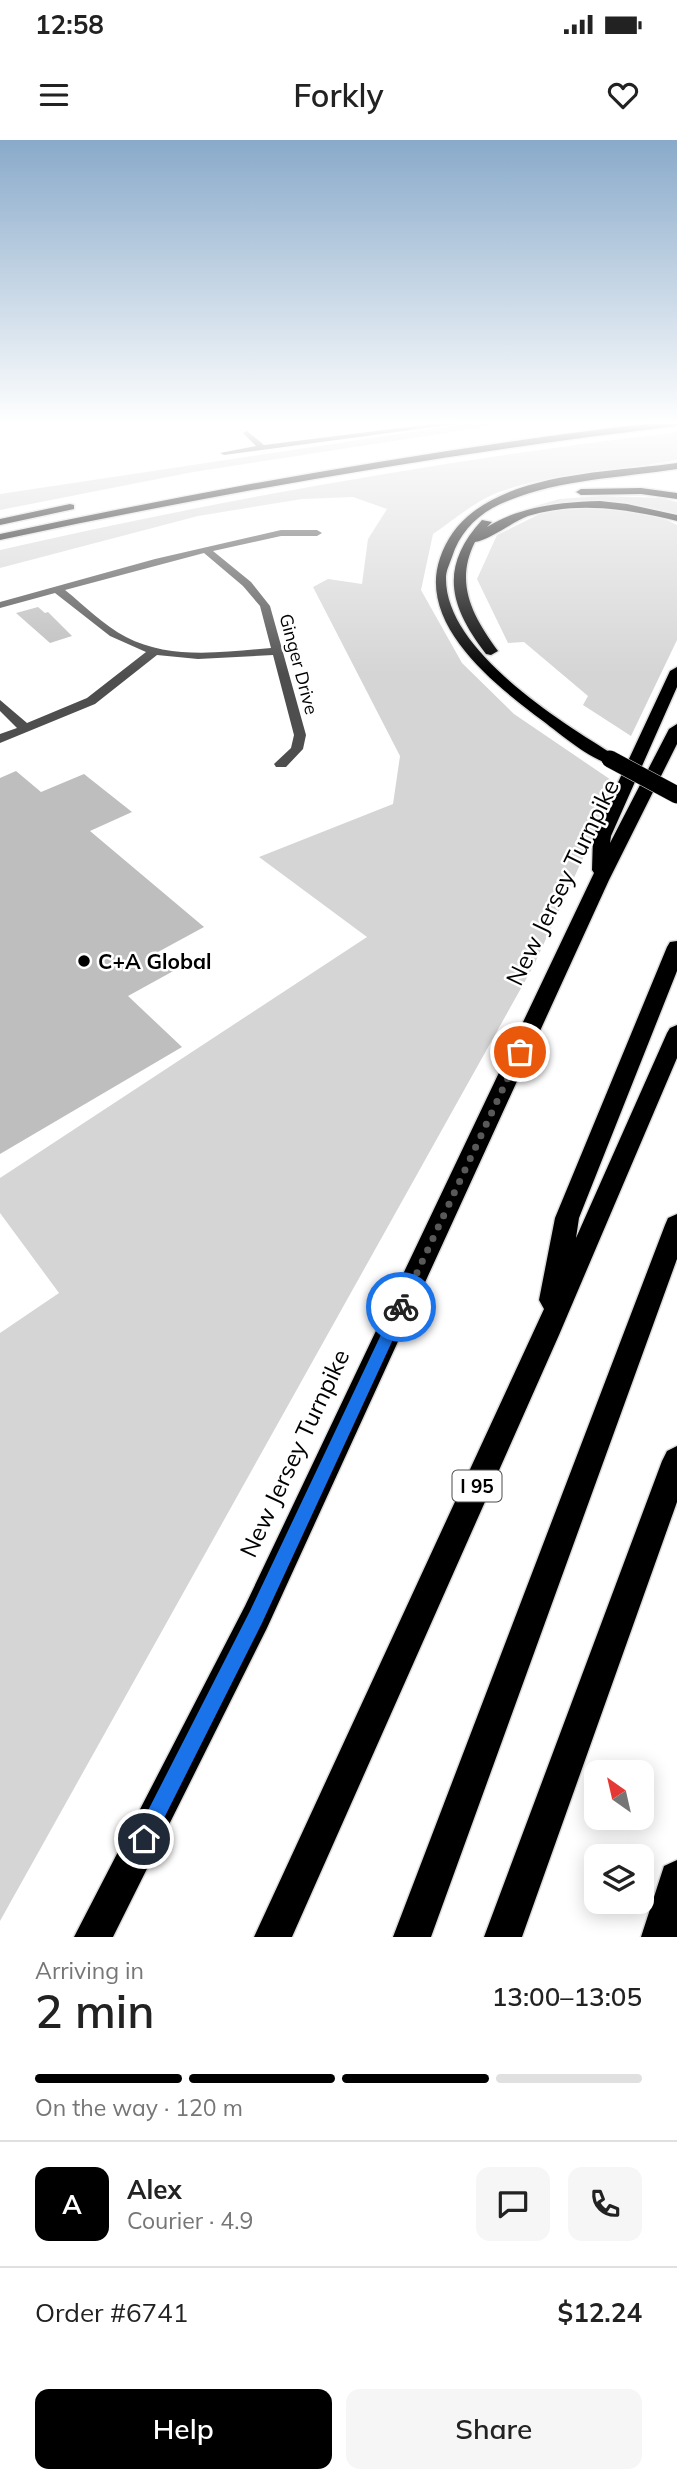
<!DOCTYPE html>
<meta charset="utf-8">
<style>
body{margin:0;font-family:Mulish,sans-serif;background:#f6f6f6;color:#222;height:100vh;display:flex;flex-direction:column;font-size:26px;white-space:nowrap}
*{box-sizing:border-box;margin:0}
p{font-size:23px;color:#767676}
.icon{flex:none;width:38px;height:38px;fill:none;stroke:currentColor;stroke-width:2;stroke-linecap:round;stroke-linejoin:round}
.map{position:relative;height:1797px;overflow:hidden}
.details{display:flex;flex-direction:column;background:#fff;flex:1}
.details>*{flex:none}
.needle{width:46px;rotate:326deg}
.tools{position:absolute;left:584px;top:1620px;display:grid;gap:14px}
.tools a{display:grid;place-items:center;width:70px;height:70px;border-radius:14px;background:#fff;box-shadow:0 4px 18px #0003;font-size:35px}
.pin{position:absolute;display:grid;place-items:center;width:60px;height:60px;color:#fff;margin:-30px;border:4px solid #fff;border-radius:50%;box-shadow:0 2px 7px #0007}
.courier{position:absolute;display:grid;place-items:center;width:70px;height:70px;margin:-35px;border:5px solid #1a73e8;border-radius:50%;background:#fff;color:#222;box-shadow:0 2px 9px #0007}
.head em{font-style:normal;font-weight:600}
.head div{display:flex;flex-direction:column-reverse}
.head{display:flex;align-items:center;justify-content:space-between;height:119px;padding:0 35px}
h1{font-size:46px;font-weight:600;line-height:52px}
.bar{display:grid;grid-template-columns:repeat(4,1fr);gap:10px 7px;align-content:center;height:84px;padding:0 35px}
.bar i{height:9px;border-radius:5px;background:#e0e0e0}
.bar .current{background:#000}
.bar p{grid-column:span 4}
.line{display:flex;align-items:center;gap:18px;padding:0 35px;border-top:2px solid #e0e0e0}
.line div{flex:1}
.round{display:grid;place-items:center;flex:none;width:74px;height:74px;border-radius:14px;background:#f6f6f6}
.button{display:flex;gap:14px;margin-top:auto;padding:14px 35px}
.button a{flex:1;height:80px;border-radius:14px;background:#000;color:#fff;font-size:28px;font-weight:600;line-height:80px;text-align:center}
.button a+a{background:#f6f6f6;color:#222}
.status{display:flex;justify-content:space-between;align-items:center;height:49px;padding:0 35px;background:#fff;direction:ltr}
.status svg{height:19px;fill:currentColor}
header{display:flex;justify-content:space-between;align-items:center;height:91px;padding:0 35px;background:#fff;font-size:32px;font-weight:600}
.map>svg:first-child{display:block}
.green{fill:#d5d5d5}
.building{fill:#bebebe}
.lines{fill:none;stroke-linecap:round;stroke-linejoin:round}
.highway-casing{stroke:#dbdbdb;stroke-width:3}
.minor{fill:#4e4e4e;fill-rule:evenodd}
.highway{fill:#000;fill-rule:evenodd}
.highway-bridge-casing{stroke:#dbdbdb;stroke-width:18;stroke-linecap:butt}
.highway-bridge{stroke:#000;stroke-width:17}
.route{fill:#1a73e8}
.done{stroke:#595959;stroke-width:7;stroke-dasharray:0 12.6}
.poi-dot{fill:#000;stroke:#fff;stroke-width:2.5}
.labels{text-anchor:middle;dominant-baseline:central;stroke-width:5;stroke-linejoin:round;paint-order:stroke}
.far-street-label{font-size:18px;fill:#000;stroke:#fff}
.shield{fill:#fff;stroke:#4c4c4c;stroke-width:2}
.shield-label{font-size:19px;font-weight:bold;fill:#000}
.poi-label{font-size:21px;font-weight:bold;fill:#000;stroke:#fff;text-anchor:start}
.near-street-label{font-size:24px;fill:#000;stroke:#fff}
</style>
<div class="status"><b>12:58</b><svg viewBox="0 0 49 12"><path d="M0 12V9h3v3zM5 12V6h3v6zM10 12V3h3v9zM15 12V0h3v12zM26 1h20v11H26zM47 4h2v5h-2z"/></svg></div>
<header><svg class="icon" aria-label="menu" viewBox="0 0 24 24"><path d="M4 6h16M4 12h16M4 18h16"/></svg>Forkly<svg class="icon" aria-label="heart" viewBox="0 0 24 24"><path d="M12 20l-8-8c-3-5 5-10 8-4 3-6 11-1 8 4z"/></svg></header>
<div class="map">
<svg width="677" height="1797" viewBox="0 0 677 1797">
<rect width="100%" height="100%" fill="#fff"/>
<path class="green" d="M 478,282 L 516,282 L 193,332 L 0,370 L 0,354 Z
M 677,292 L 677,320 C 619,331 557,332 502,351 C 476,360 455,379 433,394 L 421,450 L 462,523 L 514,574 L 617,644 L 534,825 L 0,1781 L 0,1193 L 59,1153 L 0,1073 L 0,1038 L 367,797 L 259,717 L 393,664 L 400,616 L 313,447 L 328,439 L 362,444 L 368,399 L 387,369 L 353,357 L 302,359 L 198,376 L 0,428 L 0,410 C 224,359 449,319 677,292 Z
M 601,356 L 662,358 L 677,362 L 677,374 C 628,360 582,363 532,367 L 559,359 Z
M 617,368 L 663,378 L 677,385 L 677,500 L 631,596 L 583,565 L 588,556 L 524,502 L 508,503 L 477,439 L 497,395 L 548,370 Z"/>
<path class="building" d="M 38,467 L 45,473 L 48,472 L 72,496 L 50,503 L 16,473 Z
M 16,631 L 41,652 L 84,634 L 132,672 L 90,691 L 204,787 L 158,812 L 177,829 L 128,856 L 182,907 L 0,1014 L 0,638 Z"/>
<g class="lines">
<g class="highway-casing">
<path id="highway" d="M 661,282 L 677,282 L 677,286 C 449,313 224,352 0,400 L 0,394 C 219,347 439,308 661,282 Z
M 677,323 L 677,329 C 620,338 559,339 505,362 C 480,372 460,391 452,417 C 450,423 446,431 446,437 C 444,510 561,582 616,616 L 618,619 L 616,622 L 610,624 C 590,619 560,594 543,581 C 496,546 417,485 440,418 C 446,400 457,384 473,372 C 525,332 614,332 677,323 Z
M 641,348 L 677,353 L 677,359 L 641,354 L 581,355 L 576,352 L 581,349 Z
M 600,361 L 627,364 L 677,375 L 677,381 C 628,369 577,361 528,376 C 512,382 490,400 475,402 C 454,443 473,477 498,511 L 491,515 L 486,514 C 449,466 439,427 482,380 L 492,382 L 487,387 C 521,366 561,362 600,361 Z
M 70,364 L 74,365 L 74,369 L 0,385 L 0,379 Z
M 677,527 L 677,547 L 611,696 L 610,703 L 669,589 L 677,584 L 677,604 L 609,740 L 267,1488 L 113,1797 L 74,1797 L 245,1466 L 594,733 L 592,730 L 593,696 L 670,531 Z
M 677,801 L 677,831 L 579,1078 L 576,1098 L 667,893 L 670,888 L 677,885 L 677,918 L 559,1195 L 292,1797 L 254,1797 L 544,1169 L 539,1160 L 555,1078 L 667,807 L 670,802 Z
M 677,1074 L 677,1119 L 431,1797 L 393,1797 L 665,1085 L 668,1078 Z
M 677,1306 L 677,1362 L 522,1797 L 484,1797 L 662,1321 L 667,1311 Z
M 677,1720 L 677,1797 L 641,1797 L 664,1726 Z"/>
</g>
<path class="minor" d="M 448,282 L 471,282 L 224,315 L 220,313 L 256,306 L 243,293 L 247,291 L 264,305 Z
M 281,390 L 317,390 L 322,393 L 317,396 L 281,396 L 213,411 L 251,442 L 270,466 L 306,595 L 303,609 L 286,627 L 276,627 L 274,624 L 291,608 L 294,595 L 273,515 L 198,519 L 157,515 L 95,564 L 0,603 L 0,594 L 17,588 L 0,571 L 0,560 L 27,583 L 87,558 L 146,512 L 110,496 L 55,453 L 0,468 L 0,462 L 155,419 ZM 204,413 L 243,446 L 260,466 L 271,508 C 223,512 170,520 126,497 C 103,485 85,466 65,450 Z"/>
<use href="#highway" class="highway"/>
<g class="highway-bridge-casing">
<path id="highway-bridge" d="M 610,619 L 677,655"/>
</g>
<use href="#highway-bridge" class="highway-bridge"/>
</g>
<linearGradient id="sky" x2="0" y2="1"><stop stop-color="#89aaca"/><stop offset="0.53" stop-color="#fff"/><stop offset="1" stop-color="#fff" stop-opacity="0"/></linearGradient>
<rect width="677" height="534" fill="url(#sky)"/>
<path class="route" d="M 401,1161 L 408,1167 L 262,1483 L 150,1706 L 144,1708 L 137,1706 L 134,1699 L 137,1692 L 250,1471 L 396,1163 Z"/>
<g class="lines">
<path class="done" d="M 401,1167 L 520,912"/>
</g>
<circle class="poi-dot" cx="84" cy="821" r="7"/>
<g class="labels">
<g class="far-street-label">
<text transform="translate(299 524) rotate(75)">Ginger Drive</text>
</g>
<rect class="shield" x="452.5" y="1330.5" width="49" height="31" rx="5"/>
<g class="shield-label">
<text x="477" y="1346">I 95</text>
</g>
<g class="poi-label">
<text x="98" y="821">C+A Global</text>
</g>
<g class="near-street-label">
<text transform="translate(562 742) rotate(-64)">New Jersey Turnpike</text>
<text transform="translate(294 1313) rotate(-65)">New Jersey Turnpike</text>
</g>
</g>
</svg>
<div class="tools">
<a><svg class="needle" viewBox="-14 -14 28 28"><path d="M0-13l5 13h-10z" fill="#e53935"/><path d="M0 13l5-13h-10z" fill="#767676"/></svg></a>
<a><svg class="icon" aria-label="layers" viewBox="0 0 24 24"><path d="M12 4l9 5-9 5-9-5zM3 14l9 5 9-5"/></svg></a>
</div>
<div class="pin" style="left:520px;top:912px;background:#ea580c"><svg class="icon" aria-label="bag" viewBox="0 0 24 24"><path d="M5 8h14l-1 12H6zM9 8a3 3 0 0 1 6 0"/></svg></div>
<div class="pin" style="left:144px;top:1699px;background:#1f2937"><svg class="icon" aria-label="home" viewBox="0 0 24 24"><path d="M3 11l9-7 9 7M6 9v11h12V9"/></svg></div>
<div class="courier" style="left:401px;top:1167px"><svg class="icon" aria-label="bike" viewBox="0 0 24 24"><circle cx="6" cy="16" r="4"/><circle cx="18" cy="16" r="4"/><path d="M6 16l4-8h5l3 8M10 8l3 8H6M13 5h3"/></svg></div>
</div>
<section class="details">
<div class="head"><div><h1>2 min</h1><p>Arriving in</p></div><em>13:00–13:05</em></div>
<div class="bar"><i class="current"></i><i class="current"></i><i class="current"></i><i></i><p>On the way · 120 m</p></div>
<div class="line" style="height:126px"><b class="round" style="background:#000;color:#fff">A</b><div><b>Alex</b><p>Courier · 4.9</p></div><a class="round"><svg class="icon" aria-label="chat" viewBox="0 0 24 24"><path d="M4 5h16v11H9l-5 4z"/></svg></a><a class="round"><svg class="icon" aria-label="phone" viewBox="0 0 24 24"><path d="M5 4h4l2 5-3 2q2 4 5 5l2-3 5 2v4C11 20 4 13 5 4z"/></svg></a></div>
<div class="line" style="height:91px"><div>Order #6741</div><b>$12.24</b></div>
<div class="button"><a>Help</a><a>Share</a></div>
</section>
